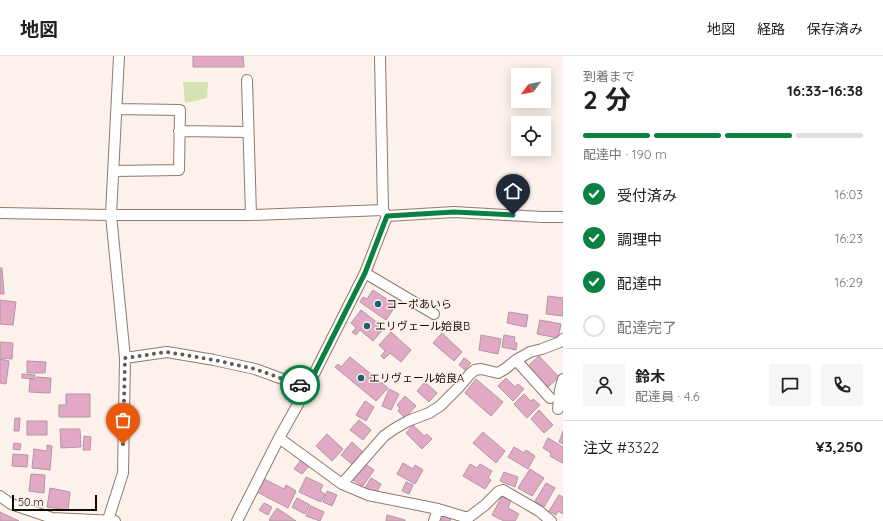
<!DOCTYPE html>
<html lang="ja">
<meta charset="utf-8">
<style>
body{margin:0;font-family:Quicksand,"Noto Sans JP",sans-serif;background:#f6f6f6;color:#202124;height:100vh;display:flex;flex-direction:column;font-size:15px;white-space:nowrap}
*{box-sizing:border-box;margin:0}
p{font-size:13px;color:#757577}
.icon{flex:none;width:22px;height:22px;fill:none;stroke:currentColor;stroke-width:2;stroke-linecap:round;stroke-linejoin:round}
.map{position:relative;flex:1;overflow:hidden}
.panel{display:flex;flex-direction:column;background:#fff;width:320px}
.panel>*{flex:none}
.needle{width:26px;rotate:238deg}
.tools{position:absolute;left:511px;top:12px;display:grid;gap:8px}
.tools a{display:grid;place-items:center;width:40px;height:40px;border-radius:0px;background:#fff;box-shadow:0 2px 10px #0003;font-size:20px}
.scale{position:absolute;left:12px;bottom:10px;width:85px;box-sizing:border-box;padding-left:4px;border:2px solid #120a06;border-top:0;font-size:11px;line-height:14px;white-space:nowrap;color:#120a06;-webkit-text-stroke:3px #fcf1eb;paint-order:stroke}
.pin{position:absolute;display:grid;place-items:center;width:34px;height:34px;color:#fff;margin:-41px -17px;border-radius:50% 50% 50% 0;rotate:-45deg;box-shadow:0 0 4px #0007}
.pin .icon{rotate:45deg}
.courier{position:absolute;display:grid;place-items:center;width:40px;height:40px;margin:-20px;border:3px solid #0b8043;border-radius:50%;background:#fff;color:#222;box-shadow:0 1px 5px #0007}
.summary em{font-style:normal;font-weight:700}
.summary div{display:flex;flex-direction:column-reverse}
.summary{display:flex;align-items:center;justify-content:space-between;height:68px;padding:0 20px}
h1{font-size:26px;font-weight:700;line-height:30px}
.bar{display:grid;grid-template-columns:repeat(4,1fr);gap:6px 4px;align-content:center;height:48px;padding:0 20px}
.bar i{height:5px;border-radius:3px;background:#e0e0e0}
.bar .current{background:#0b8043}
.bar p{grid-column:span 4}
.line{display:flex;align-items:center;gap:10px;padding:0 20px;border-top:1px solid #e0e0e0}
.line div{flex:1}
.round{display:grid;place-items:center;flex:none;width:42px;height:42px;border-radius:0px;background:#f6f6f6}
ol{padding:0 20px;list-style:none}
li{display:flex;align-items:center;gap:12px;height:44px}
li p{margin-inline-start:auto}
li .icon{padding:4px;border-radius:50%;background:#0b8043;color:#fff;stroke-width:4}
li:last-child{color:#757577}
li i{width:22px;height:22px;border:2px solid #e0e0e0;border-radius:50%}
header{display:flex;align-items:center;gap:24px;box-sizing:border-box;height:56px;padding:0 20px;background:#fff;border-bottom:1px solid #e0e0e0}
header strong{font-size:19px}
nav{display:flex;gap:22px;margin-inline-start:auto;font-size:14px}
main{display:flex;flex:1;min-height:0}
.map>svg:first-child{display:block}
.green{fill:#d6e2af}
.building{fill:#e2a9c5;stroke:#b197a3}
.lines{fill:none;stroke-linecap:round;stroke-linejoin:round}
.minor-casing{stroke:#917a6c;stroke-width:12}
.minor{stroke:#fff;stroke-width:10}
.done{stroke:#645b56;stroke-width:4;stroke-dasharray:0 7.2}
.route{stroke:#0b8043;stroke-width:5}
.poi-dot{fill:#1b6172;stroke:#fcf1eb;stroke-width:1.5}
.labels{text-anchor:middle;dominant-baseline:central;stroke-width:3;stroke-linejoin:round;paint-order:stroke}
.poi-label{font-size:11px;fill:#120a06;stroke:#fcf1eb;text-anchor:start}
</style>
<header>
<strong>地図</strong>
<nav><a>地図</a><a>経路</a><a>保存済み</a></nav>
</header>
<main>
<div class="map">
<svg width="563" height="465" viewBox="0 0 563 465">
<rect width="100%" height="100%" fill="#fcf1eb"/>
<path class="green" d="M 183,26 L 208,26 L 207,42 L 185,47 Z"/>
<path class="building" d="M 193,0 L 243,0 L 244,11 L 193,11 Z
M 0,212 L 2,212 L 4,238 L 0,238 Z
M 373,234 L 396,249 L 386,264 L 360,246 L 363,241 L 367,243 Z
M 548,240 L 563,242 L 563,260 L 546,258 Z
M 0,244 L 16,246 L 13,269 L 0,268 Z
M 361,254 L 384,272 L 373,285 L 360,274 L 356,279 L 352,276 L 356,272 L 351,267 Z
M 509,256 L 528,259 L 526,271 L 507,267 Z
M 540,264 L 561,268 L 558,282 L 537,278 Z
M 391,276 L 411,294 L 401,306 L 390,297 L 384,303 L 381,300 L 385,295 L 379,289 Z
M 442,277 L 462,296 L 454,305 L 433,287 Z
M 481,279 L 501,283 L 498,298 L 479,294 Z
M 504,279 L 515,281 L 514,286 L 517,287 L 516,294 L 502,291 Z
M 0,286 L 13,287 L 12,303 L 0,302 Z
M 539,300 L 559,321 L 548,331 L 528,310 Z
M 350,301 L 388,332 L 376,345 L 335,311 L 338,308 L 341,311 Z
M 464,302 L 471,307 L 465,314 L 459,309 Z
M 0,303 L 9,305 L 6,328 L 0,327 Z
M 27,305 L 46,306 L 45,317 L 27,317 Z
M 22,318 L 35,319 L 34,323 L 22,322 Z
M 36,321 L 51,322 L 50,337 L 29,336 L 30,323 L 36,324 Z
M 506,322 L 515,331 L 518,328 L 524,333 L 513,345 L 498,330 Z
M 476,323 L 503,346 L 491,360 L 465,337 Z
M 425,326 L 437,337 L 429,346 L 417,335 Z
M 389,333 L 399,338 L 391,354 L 382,350 Z
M 66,338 L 90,338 L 90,361 L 59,361 L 59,349 L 66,349 Z
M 524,338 L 531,345 L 533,343 L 540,349 L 527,362 L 514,348 Z
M 405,340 L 416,350 L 405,362 L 398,355 L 400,352 L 397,349 Z
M 365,345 L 374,351 L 366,365 L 356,359 Z
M 539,354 L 553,369 L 544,377 L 531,363 Z
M 15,362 L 20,362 L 19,375 L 14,375 Z
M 359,364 L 371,374 L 363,384 L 350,374 Z
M 27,365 L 47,365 L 47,379 L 27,379 Z
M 413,369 L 424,380 L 427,378 L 432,383 L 422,393 L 406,377 Z
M 60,373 L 80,373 L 81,391 L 61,392 Z
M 563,375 L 563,388 L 559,386 Z
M 483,376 L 505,395 L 496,407 L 473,387 Z
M 327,378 L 343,393 L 332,405 L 316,390 Z
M 84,380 L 91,381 L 90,394 L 83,394 Z
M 548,382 L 563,391 L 563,405 L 562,407 L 550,400 L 551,397 L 543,392 Z
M 352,386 L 363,396 L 352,408 L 341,399 Z
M 14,387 L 21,388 L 20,394 L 13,393 Z
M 47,389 L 52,390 L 50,414 L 32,412 L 34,393 L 47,395 Z
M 514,391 L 524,397 L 526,394 L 535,400 L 528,413 L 508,401 Z
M 13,398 L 28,399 L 27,411 L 12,410 Z
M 301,404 L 309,410 L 302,418 L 294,413 Z
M 364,407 L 374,414 L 363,430 L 353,424 Z
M 403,407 L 413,413 L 415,409 L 423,414 L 415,428 L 397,418 Z
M 470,408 L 477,412 L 480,408 L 492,415 L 488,422 L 491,424 L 485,433 L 463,420 Z
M 530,413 L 544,422 L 532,440 L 518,432 Z
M 504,416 L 518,421 L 515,431 L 500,425 Z
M 31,418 L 45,419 L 44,437 L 29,435 Z
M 306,421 L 323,429 L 320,435 L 325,438 L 321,446 L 299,436 Z
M 371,422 L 381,428 L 375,439 L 365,432 Z
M 264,423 L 284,433 L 286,429 L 296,435 L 288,452 L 257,436 Z
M 406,426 L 413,429 L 409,438 L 402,435 Z
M 546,427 L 555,432 L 544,451 L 535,445 Z
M 50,432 L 70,436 L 68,454 L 47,451 Z
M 327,435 L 337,439 L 332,450 L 323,446 Z
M 559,439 L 563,441 L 563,458 L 558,455 L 556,459 L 549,455 Z
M 502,440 L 511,445 L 508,452 L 519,458 L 515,465 L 504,465 L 492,459 Z
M 297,442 L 310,449 L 305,458 L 292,451 Z
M 264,447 L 272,451 L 268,459 L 259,454 Z
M 311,450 L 324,456 L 320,465 L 306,460 Z
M 277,452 L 296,465 L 271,465 L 269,464 Z
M 0,456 L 19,465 L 0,465 Z
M 387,459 L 405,464 L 405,465 L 386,465 Z
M 443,460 L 451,462 L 450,465 L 441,465 Z"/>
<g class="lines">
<g class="minor-casing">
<path id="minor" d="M 380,0 L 383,154
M 247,24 L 251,159
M 179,75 L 248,76
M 114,115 L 179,114 L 180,54 L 117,53
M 0,157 L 111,159 L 251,159 L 383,154 L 387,160
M 387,160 L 454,156 L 542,161 L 563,161
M 365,217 L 434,258
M 125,302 L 167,296 L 214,304 L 255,313 L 307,332
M 516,304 L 550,342
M 558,353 L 560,334 L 563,323
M 279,382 L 342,428 L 368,439 L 438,453 L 468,462 L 485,449 L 498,436 L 503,434 L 539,455 L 551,465
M 342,428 L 384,380 L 394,373 L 408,365 L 429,357 L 440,350 L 459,331 L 470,318 L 475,314 L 481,313 L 498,317 L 505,313 L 516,304 L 530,296 L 542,293 L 560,286 L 563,283
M 0,440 L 11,448 L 52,462 L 115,465
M 108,464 L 123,417 L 125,302 L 111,159 L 119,0
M 237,465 L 279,382 L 307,332 L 365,217 L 387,160
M 434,465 L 438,453"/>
</g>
<use href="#minor" class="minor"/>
</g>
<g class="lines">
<path class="done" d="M 123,388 L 125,302 L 167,296 L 214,304 L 255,313 L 300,329"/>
<path class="route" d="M 300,329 L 307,332 L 365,217 L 387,160 L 454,156 L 513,159"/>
</g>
<g class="poi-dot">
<circle cx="378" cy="248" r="4"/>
<circle cx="367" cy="270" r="4"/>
<circle cx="361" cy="322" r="4"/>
</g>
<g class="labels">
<g class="poi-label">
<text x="386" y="248">コーポあいら</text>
<text x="375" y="270">エリヴェール姶良B</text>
<text x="369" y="322">エリヴェール姶良A</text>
</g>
</g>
</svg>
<div class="tools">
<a><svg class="needle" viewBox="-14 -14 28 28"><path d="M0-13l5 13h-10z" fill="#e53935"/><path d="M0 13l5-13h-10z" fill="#757577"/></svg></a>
<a><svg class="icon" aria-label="locate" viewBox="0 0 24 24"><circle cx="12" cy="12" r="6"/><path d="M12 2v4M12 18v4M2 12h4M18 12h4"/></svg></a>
</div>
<div class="scale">50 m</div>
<div class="pin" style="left:123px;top:388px;background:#ea580c"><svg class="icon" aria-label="bag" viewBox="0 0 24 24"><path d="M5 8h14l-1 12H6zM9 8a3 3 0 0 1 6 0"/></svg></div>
<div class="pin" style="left:513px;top:159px;background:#1f2937"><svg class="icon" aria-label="home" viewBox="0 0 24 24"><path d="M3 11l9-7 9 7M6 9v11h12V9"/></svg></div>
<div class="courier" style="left:300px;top:329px"><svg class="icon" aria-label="car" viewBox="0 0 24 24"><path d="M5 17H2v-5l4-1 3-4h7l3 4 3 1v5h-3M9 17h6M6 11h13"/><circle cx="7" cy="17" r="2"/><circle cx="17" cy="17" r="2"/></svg></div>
</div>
<section class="panel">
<div class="summary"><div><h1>2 分</h1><p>到着まで</p></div><em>16:33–16:38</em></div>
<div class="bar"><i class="current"></i><i class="current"></i><i class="current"></i><i></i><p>配達中 · 190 m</p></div>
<ol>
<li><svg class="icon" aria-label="check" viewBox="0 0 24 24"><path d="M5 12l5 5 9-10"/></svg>受付済み<p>16:03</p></li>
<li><svg class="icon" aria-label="check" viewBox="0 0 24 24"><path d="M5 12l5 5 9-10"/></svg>調理中<p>16:23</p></li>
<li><svg class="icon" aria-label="check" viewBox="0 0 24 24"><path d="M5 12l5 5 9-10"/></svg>配達中<p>16:29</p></li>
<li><i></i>配達完了</li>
</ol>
<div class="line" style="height:72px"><a class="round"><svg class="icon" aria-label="person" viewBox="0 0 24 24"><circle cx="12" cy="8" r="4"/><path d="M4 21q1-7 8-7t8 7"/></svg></a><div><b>鈴木</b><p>配達員 · 4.6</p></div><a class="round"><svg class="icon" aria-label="chat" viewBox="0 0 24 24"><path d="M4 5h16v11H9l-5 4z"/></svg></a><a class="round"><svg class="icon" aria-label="phone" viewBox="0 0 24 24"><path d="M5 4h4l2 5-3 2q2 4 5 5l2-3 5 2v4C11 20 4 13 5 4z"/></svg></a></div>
<div class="line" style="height:52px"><div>注文 #3322</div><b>¥3,250</b></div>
</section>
</main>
